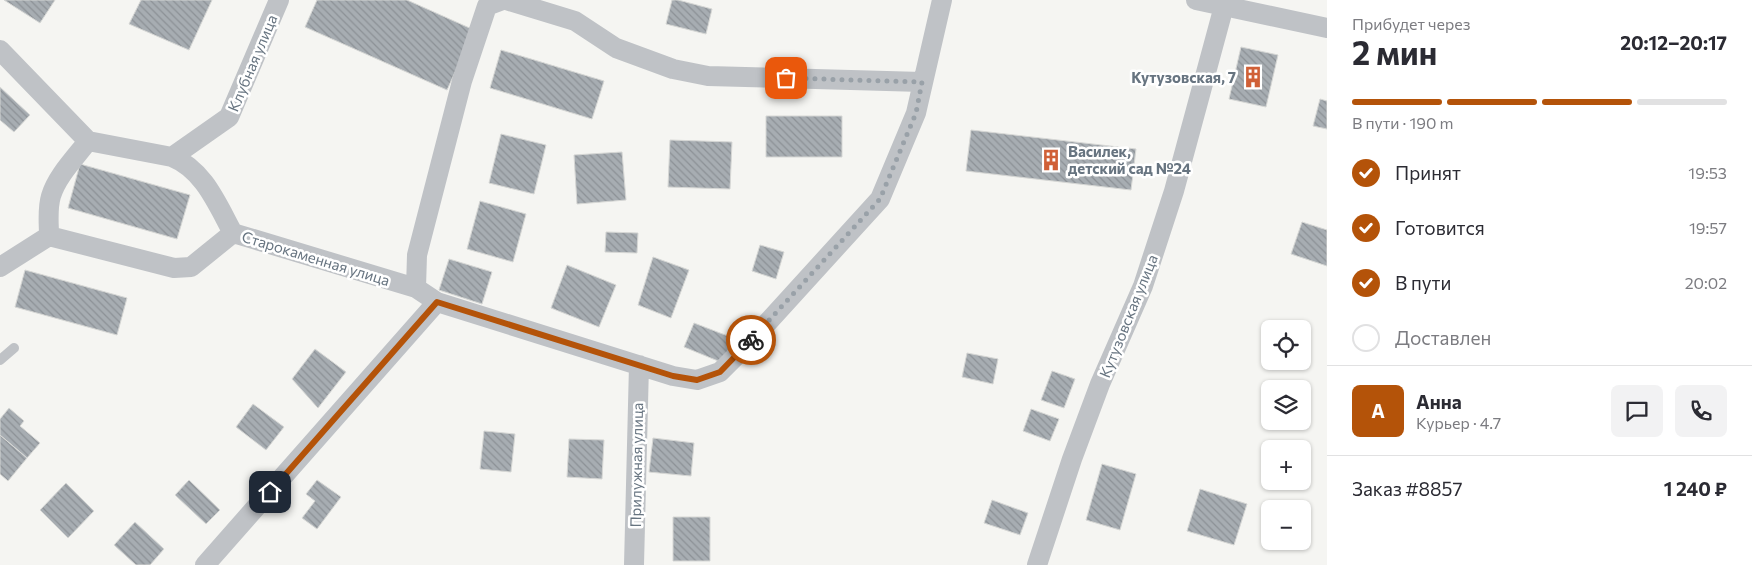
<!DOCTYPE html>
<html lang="ru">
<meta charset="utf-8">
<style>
body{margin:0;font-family:Commissioner,sans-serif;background:#f2f2f3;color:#2b2b33;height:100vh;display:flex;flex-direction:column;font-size:19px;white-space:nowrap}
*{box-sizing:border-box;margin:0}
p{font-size:16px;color:#7c7c81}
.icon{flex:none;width:28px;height:28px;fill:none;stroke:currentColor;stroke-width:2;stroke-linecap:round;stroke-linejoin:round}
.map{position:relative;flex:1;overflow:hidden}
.sheet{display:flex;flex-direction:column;background:#fff;width:425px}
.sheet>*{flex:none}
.fabs{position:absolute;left:1261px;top:320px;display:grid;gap:10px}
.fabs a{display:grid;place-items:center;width:50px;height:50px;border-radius:8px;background:#fff;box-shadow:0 1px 4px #0004;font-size:25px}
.pin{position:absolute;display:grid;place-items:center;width:42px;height:42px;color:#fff;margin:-21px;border-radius:10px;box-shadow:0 2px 8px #0006}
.courier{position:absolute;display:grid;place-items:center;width:50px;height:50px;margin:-25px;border:4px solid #b45309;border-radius:50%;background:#fff;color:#222;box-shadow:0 1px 6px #0007}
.overview em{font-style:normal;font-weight:700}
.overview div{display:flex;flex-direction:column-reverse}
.overview{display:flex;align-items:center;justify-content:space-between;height:85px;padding:0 25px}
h1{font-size:32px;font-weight:700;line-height:38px}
.bar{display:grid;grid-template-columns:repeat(4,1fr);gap:8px 5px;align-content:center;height:60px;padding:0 25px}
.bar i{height:6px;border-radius:4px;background:#e1e1e2}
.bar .selected{background:#b45309}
.bar p{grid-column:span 4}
.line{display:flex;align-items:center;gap:12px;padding:0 25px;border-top:1px solid #e1e1e2}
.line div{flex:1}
.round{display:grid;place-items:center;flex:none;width:52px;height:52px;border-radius:8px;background:#f2f2f3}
ol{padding:0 25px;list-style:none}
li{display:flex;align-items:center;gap:15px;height:55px}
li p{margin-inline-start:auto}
li .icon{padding:5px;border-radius:50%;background:#b45309;color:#fff;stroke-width:4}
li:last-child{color:#7c7c81}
li i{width:28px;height:28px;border:2px solid #e1e1e2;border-radius:50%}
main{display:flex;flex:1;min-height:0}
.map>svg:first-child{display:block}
.building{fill:url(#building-back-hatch);stroke:#d6d7d5}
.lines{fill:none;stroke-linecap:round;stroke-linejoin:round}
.service{stroke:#bfc2c6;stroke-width:10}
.minor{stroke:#bfc2c6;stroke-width:20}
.done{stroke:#99a1a8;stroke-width:5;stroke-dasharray:0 9}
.route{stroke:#b45309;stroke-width:6}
.labels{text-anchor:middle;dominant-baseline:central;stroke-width:5;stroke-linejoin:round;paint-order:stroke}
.street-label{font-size:15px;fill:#677480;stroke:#fff}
.poi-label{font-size:15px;font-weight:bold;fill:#677480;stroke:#fff;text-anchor:end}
</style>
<main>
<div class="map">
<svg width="1327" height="565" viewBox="0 0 1327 565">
<defs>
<pattern id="building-back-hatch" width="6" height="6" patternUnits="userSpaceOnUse" patternTransform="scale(1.25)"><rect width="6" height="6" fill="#a7adb2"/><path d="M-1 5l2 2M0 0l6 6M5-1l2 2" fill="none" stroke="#8c9196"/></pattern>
</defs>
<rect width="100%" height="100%" fill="#f5f5f2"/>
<path class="building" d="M 4,0 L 55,0 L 40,23 Z
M 141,0 L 212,0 L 189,50 L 129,24 Z
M 317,0 L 407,0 L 474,30 L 447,90 L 305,27 Z
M 672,0 L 678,0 L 712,9 L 706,34 L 666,24 Z
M 1241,47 L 1278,55 L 1266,107 L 1229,99 Z
M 501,50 L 604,81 L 592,119 L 490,88 Z
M 0,87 L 30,115 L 14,132 L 0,120 Z
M 1320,99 L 1327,101 L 1327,129 L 1313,126 Z
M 766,116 L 842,116 L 842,157 L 766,157 Z
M 971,130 L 1136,149 L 1131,190 L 966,171 Z
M 501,134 L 546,145 L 534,194 L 489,183 Z
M 670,140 L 732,142 L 730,189 L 668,187 Z
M 622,152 L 626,200 L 577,204 L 574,155 Z
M 80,164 L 190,195 L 177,239 L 68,208 Z
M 480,201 L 526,214 L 513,262 L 467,249 Z
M 1302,222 L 1327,230 L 1327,266 L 1291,254 Z
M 606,232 L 638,233 L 637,253 L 605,252 Z
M 760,245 L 784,252 L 776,279 L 752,271 Z
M 653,257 L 689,270 L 671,318 L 638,305 Z
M 449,259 L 492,272 L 482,304 L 439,290 Z
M 567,265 L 616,285 L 599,327 L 551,308 Z
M 25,270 L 127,298 L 117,335 L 15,307 Z
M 694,323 L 733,338 L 723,363 L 684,347 Z
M 315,349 L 346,372 L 318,408 L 292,379 Z
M 967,353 L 998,359 L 993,384 L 962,377 Z
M 1052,371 L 1075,379 L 1064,408 L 1041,400 Z
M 253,404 L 284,427 L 266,450 L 236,427 Z
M 9,408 L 24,421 L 20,426 L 40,443 L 27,458 L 0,435 L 0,419 Z
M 1031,409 L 1059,419 L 1050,441 L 1023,431 Z
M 484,431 L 515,434 L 511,472 L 480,469 Z
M 0,435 L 27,458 L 8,481 L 0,474 Z
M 653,438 L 694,443 L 691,476 L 649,472 Z
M 569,439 L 604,440 L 602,479 L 567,477 Z
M 1102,464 L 1136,474 L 1120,530 L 1086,520 Z
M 189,480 L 220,510 L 206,524 L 175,495 Z
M 317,480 L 341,497 L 317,529 L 302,518 L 315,501 L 306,494 Z
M 66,483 L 94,511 L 68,538 L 40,510 Z
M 1200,489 L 1247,504 L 1234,545 L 1187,531 Z
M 992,500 L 1028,513 L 1020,535 L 984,523 Z
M 673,517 L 710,517 L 710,561 L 673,561 Z
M 135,522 L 164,549 L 150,565 L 136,565 L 114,545 Z"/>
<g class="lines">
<path class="service" d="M 0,360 L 14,348"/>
<path class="minor" d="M 506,0 L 575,21 L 616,48 L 673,69 L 708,76 L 922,82
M 1196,0 L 1327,28
M 0,50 L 88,141 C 75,158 57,176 51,196 C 47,209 49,223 49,236
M 88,141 L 172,157 C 204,170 217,204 233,233
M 172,157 L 229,117 L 279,0
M 0,267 L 49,236 L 174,268 L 191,267 L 233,233 L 416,288 L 437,302 L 673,376 L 697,380 L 720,372 L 747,345 L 880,199 L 916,113 L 942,0
M 416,288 L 417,255 L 462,81 L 487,6 L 503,0
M 205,565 L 437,302
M 634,565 L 639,365
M 1037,565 L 1072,459 L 1100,384 L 1143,286 L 1174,191 L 1224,6"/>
</g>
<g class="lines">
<path class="done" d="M 751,340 L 880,199 L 916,113 L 922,82 L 786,78"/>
<path class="route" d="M 270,492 L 437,302 L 673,376 L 697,380 L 720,372 L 751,340"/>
</g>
<defs>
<g id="building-bare" transform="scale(1.725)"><path d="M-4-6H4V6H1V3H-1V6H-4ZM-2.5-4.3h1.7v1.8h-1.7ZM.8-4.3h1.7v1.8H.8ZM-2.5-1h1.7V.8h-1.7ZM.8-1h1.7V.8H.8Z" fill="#d06037" stroke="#fff" stroke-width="2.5" paint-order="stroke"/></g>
</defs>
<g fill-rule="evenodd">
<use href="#building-bare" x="1253" y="77"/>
<use href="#building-bare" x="1051" y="160"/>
</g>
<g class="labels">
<g class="street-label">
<text transform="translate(252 63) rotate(-67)">Клубная улица</text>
<text transform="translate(316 258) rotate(17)">Старокаменная улица</text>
<text transform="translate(1128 316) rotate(-68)">Кутузовская улица</text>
<text transform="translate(636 465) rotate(-89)">Прилужная улица</text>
</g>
<g class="poi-label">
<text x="1236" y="77">Кутузовская, 7</text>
<text x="1068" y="151" text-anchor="start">Василек,<tspan x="1068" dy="17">детский сад №24</tspan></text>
</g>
</g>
</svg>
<div class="fabs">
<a><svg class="icon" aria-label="locate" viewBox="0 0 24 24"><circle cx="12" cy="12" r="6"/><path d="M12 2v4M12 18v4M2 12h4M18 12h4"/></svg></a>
<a><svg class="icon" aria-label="layers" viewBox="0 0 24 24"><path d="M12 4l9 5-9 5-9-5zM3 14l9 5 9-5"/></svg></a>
<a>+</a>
<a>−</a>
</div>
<div class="pin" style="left:786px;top:78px;background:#ea580c"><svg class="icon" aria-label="bag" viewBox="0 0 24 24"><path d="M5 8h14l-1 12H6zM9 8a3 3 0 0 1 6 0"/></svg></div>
<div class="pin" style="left:270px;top:492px;background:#1f2937"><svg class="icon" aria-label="home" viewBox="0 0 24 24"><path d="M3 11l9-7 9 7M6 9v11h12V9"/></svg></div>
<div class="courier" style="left:751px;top:340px"><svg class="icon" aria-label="bike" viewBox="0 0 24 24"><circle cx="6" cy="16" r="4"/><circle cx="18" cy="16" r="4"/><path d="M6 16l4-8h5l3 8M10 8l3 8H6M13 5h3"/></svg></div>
</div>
<section class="sheet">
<div class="overview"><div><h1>2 мин</h1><p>Прибудет через</p></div><em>20:12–20:17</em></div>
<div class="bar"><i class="selected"></i><i class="selected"></i><i class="selected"></i><i></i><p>В пути · 190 m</p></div>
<ol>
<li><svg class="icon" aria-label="check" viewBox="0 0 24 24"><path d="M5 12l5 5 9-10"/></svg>Принят<p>19:53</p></li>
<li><svg class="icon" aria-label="check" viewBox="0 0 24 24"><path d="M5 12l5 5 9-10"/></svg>Готовится<p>19:57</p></li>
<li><svg class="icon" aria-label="check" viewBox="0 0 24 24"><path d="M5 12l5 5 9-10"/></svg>В пути<p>20:02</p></li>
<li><i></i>Доставлен</li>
</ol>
<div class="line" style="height:90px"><b class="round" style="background:#b45309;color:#fff">А</b><div><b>Анна</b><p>Курьер · 4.7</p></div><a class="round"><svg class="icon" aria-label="chat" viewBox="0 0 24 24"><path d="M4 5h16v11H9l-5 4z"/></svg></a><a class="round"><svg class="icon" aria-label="phone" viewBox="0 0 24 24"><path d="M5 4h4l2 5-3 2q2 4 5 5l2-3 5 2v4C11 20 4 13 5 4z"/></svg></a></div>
<div class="line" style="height:65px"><div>Заказ #8857</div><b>1 240 ₽</b></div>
</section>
</main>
